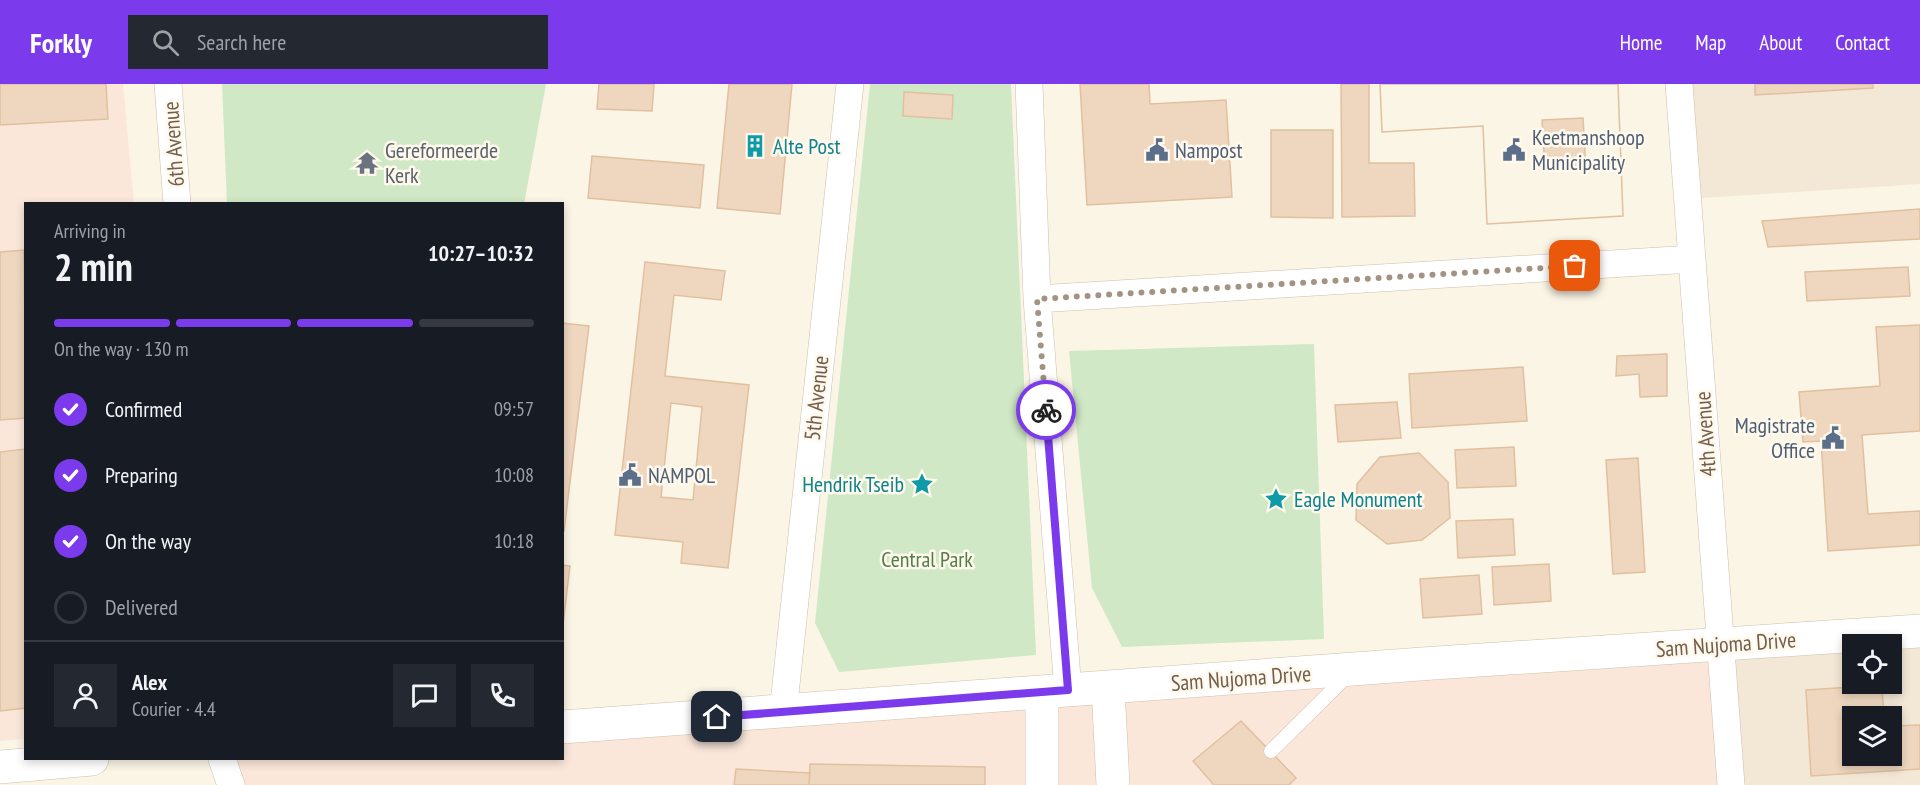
<!DOCTYPE html>
<meta charset="utf-8">
<style>
body{margin:0;font-family:"PT Sans Narrow",sans-serif;background:#242831;color:#f1f3f6;height:100vh;display:flex;flex-direction:column;font-size:22px;white-space:nowrap}
*{box-sizing:border-box;margin:0}
p{font-size:20px;color:#9ea1a6}
.icon{flex:none;width:33px;height:33px;fill:none;stroke:currentColor;stroke-width:2;stroke-linecap:round;stroke-linejoin:round}
.map{position:relative;flex:1;overflow:hidden}
.side{position:absolute;left:24px;top:118px;width:540px;height:558px;display:flex;flex-direction:column;background:#171b24;border-radius:0px;box-shadow:0 3px 9px #0003}
.side>*{flex:none}
.buttons{position:absolute;left:1842px;top:550px;display:grid;gap:12px}
.buttons a{display:grid;place-items:center;width:60px;height:60px;border-radius:0px;background:#171b24;box-shadow:0 3px 9px #0003;font-size:30px}
.pin{position:absolute;display:grid;place-items:center;width:51px;height:51px;color:#fff;margin:-26px;border-radius:12px;box-shadow:0 3px 9px #0006}
.courier{position:absolute;display:grid;place-items:center;width:60px;height:60px;margin:-30px;border:4px solid #7c3aed;border-radius:50%;background:#fff;color:#222;box-shadow:0 2px 8px #0007}
.summary em{font-style:normal;font-weight:700}
.summary div{display:flex;flex-direction:column-reverse}
.summary{display:flex;align-items:center;justify-content:space-between;height:102px;padding:0 30px}
h1{font-size:39px;font-weight:700;line-height:45px}
.bar{display:grid;grid-template-columns:repeat(4,1fr);gap:9px 6px;align-content:center;height:72px;padding:0 30px}
.bar i{height:8px;border-radius:4px;background:#363941}
.bar .current{background:#7c3aed}
.bar p{grid-column:span 4}
.line{display:flex;align-items:center;gap:15px;padding:0 30px;border-top:2px solid #363941}
.line div{flex:1}
.round{display:grid;place-items:center;flex:none;width:63px;height:63px;border-radius:0px;background:#242831}
ol{padding:0 30px;list-style:none}
li{display:flex;align-items:center;gap:18px;height:66px}
li p{margin-inline-start:auto}
li .icon{padding:6px;border-radius:50%;background:#7c3aed;color:#fff;stroke-width:4}
li:last-child{color:#9ea1a6}
li i{width:33px;height:33px;border:3px solid #363941;border-radius:50%}
header{display:flex;align-items:center;gap:36px;box-sizing:border-box;height:84px;padding:0 30px;background:#7c3aed;color:#fff}
header strong{font-size:28px}
nav{display:flex;gap:33px;margin-inline-start:auto;font-size:21px}
.search{width:420px;height:54px;background:#242831;display:flex;align-items:center;gap:15px;box-sizing:border-box;padding:0 21px;border-radius:0px;color:#9ea1a6;font-size:22px}
.map>svg:first-child{display:block}
.residential{fill:#f3e8d5;fill-rule:evenodd}
.commercial{fill:#fbe7da}
.green{fill:#d0e8c5}
.building{fill:#efd7bf;stroke:#e1c0a0;stroke-width:1.5;fill-rule:evenodd}
.lines{fill:none;stroke-linecap:round;stroke-linejoin:round}
.lane-casing{stroke:#cdbead;stroke-width:15}
.street-casing{stroke:#cdbead;stroke-width:28}
.secondary-casing{stroke:#cfbfaa;stroke-width:34}
.lane{stroke:#fff;stroke-width:14}
.street{stroke:#fff;stroke-width:27}
.secondary{stroke:#fff;stroke-width:33}
.done{stroke:#a39382;stroke-width:6;stroke-dasharray:0 10.8}
.route{stroke:#7c3aed;stroke-width:8}
.labels{text-anchor:middle;dominant-baseline:central;stroke-width:5;stroke-linejoin:round;paint-order:stroke}
.service-label{font-size:22px;fill:#4e5e75;stroke:#fef9ec;text-anchor:start}
.street-label{font-size:22px;fill:#735e4c;stroke:#fef9ec}
.culture-label{font-size:22px;fill:#0d838f;stroke:#fef9ec;text-anchor:start}
.worship-label{font-size:22px;fill:#5b616d;stroke:#fef9ec;text-anchor:start}
.park-label{font-size:22px;fill:#527e47;stroke:#fef9ec}
</style>
<header>
<strong>Forkly</strong>
<div class="search"><svg class="icon" aria-label="search" viewBox="0 0 24 24"><circle cx="10" cy="10" r="6"/><path d="M15 15l6 6"/></svg>Search here</div>
<nav><a>Home</a><a>Map</a><a>About</a><a>Contact</a></nav>
</header>
<div class="map">
<svg width="1920" height="701" viewBox="0 0 1920 701">
<rect width="100%" height="100%" fill="#fbf5e6"/>
<path class="residential" d="M 1679,0 L 1920,0 L 1920,100 L 1687,115 Z
M 1920,547 L 1920,701 L 1731,701 L 1721,560 ZM 1852,561 L 1892,561 L 1892,600 L 1852,600 ZM 1852,633 L 1892,633 L 1892,672 L 1852,672 Z"/>
<path class="commercial" d="M 0,0 L 123,0 L 134,120 L 26,120 L 26,655 L 0,657 Z
M 1721,560 L 1731,701 L 231,701 L 222,675 L 562,675 L 563,643 Z"/>
<path class="green" d="M 222,0 L 546,0 L 524,120 L 227,120 Z
M 870,0 L 1011,0 L 1036,571 L 839,588 L 815,539 Z
M 1314,260 L 1324,555 L 1122,563 L 1092,504 L 1069,267 Z"/>
<path class="building" d="M 0,0 L 106,0 L 108,35 L 0,41 Z
M 599,0 L 654,0 L 652,27 L 597,25 Z
M 729,0 L 792,0 L 780,130 L 717,124 Z
M 1080,0 L 1149,0 L 1150,20 L 1226,16 L 1232,113 L 1087,121 Z
M 1341,0 L 1369,0 L 1369,79 L 1414,79 L 1415,132 L 1342,133 Z
M 1380,0 L 1618,0 L 1623,132 L 1487,140 L 1483,42 L 1382,48 ZM 1583,34 L 1586,84 L 1545,86 L 1542,36 Z
M 1380,0 L 1618,0 L 1623,132 L 1487,140 L 1483,42 L 1382,48 Z
M 1755,0 L 1873,0 L 1873,4 L 1755,11 Z
M 904,8 L 953,11 L 952,35 L 903,32 Z
M 1271,46 L 1333,46 L 1333,134 L 1271,133 Z
M 592,72 L 704,81 L 700,124 L 588,114 Z
M 1920,125 L 1920,155 L 1768,163 L 1762,137 Z
M 24,166 L 26,334 L 0,336 L 0,168 Z
M 645,178 L 725,187 L 721,216 L 674,211 L 665,292 L 749,301 L 728,484 L 681,479 L 683,458 L 615,451 ZM 671,319 L 702,323 L 693,416 L 661,413 Z
M 1908,183 L 1910,212 L 1807,217 L 1805,188 Z
M 562,239 L 589,242 L 564,447 L 562,447 Z
M 1920,241 L 1920,347 L 1862,351 L 1868,430 L 1920,427 L 1920,461 L 1828,467 L 1821,357 L 1803,358 L 1799,308 L 1880,302 L 1876,243 Z
M 1667,270 L 1667,312 L 1640,313 L 1639,290 L 1616,292 L 1617,272 Z
M 1523,283 L 1527,337 L 1412,344 L 1409,290 Z
M 1397,318 L 1401,354 L 1338,358 L 1335,321 Z
M 1514,363 L 1516,402 L 1457,404 L 1455,366 Z
M 26,365 L 26,624 L 0,627 L 0,368 Z
M 1419,369 L 1448,398 L 1450,434 L 1422,456 L 1387,460 L 1356,436 L 1357,400 L 1380,373 Z
M 1638,374 L 1645,488 L 1613,490 L 1606,376 Z
M 1513,435 L 1515,471 L 1458,474 L 1456,437 Z
M 1549,480 L 1551,517 L 1494,521 L 1492,483 Z
M 562,481 L 570,482 L 563,540 L 562,540 Z
M 1479,491 L 1482,530 L 1423,534 L 1420,495 Z
M 1882,601 L 1884,633 L 1852,633 L 1852,672 L 1892,672 L 1892,642 L 1920,641 L 1920,685 L 1811,692 L 1806,606 Z
M 1241,637 L 1296,694 L 1289,701 L 1214,701 L 1193,677 Z
M 810,680 L 985,683 L 985,701 L 809,701 Z
M 736,685 L 810,689 L 809,701 L 734,701 Z"/>
<g class="lines">
<g class="lane-casing">
<path id="lane" d="M 1271,667 L 1348,591"/>
</g>
<g class="street-casing">
<path id="street" d="M 168,0 L 177,120
M 1029,0 L 1037,215 L 1068,606
M 1679,0 L 1731,701
M 1037,215 L 1692,175
M 783,629 L 850,0
M 222,675 L 231,701"/>
</g>
<g class="secondary-casing">
<path id="secondary" d="M 1108,603 L 1113,701
M 562,643 C 731,632 899,619 1067,606 C 1351,584 1636,565 1920,547
M 0,683 L 92,675
M 1042,701 L 1042,608"/>
</g>
<use href="#lane" class="lane"/>
<use href="#street" class="street"/>
<use href="#secondary" class="secondary"/>
</g>
<g class="lines">
<path class="done" d="M 1046,326 L 1037,215 L 1575,182"/>
<path class="route" d="M 717,633 L 1068,606 L 1046,326"/>
</g>
<defs>
<g id="building-bare" transform="scale(1.8)"><path d="M-4-6H4V6H1V3H-1V6H-4ZM-2.5-4.3h1.7v1.8h-1.7ZM.8-4.3h1.7v1.8H.8ZM-2.5-1h1.7V.8h-1.7ZM.8-1h1.7V.8H.8Z" fill="#0f9aa8" stroke="#fef9ec" stroke-width="2.5" paint-order="stroke"/></g>
<g id="civic-bare" transform="scale(1.8)"><path d="M-.6-6.5H3V-4.5H.6V-3L4-1V1h2V6H-6V1h2V-1L-.6-3ZM-1.2 2.5V6h2.4V2.5Z" fill="#5c6f8a" stroke="#fef9ec" stroke-width="2.5" paint-order="stroke"/></g>
<g id="temple-bare" transform="scale(1.8)"><path d="M0-6L5-2H3V0L6.5 2.5H4V6H1.5V3h-3V6H-4V2.5H-6.5L-3 0V-2H-5Z" fill="#6b7280" stroke="#fef9ec" stroke-width="2.5" paint-order="stroke"/></g>
<g id="sight-bare" transform="scale(1.8)"><path d="M0-6L1.8-2.2L6-1.7L2.9 1.2L3.7 5.4L0 3.3L-3.7 5.4L-2.9 1.2L-6-1.7L-1.8-2.2Z" fill="#0f9aa8" stroke="#fef9ec" stroke-width="2.5" paint-order="stroke"/></g>
</defs>
<g fill-rule="evenodd">
<use href="#building-bare" x="755" y="62"/>
<use href="#civic-bare" x="1157" y="66"/>
<use href="#civic-bare" x="1514" y="66"/>
<use href="#temple-bare" x="367" y="79"/>
<use href="#civic-bare" x="1833" y="354"/>
<use href="#civic-bare" x="630" y="391"/>
<use href="#sight-bare" x="922" y="400"/>
<use href="#sight-bare" x="1276" y="415"/>
</g>
<g class="labels">
<g class="service-label">
<text x="1532" y="53">Keetmanshoop<tspan x="1532" dy="25">Municipality</tspan></text>
<text x="1175" y="66">Nampost</text>
<text x="1815" y="341" text-anchor="end">Magistrate<tspan x="1815" dy="25">Office</tspan></text>
<text x="648" y="391">NAMPOL</text>
</g>
<g class="street-label">
<text transform="translate(173 60) rotate(-94)">6th Avenue</text>
<text transform="translate(816 314) rotate(-84)">5th Avenue</text>
<text transform="translate(1705 350) rotate(-94)">4th Avenue</text>
<text transform="translate(1726 560) rotate(-4)">Sam Nujoma Drive</text>
<text transform="translate(1241 594) rotate(-4)">Sam Nujoma Drive</text>
</g>
<g class="culture-label">
<text x="773" y="62">Alte Post</text>
<text x="904" y="400" text-anchor="end">Hendrik Tseib</text>
<text x="1294" y="415">Eagle Monument</text>
</g>
<g class="worship-label">
<text x="385" y="66">Gereformeerde<tspan x="385" dy="25">Kerk</tspan></text>
</g>
<g class="park-label">
<text x="927" y="475">Central Park</text>
</g>
</g>
</svg>
<div class="buttons">
<a><svg class="icon" aria-label="locate" viewBox="0 0 24 24"><circle cx="12" cy="12" r="6"/><path d="M12 2v4M12 18v4M2 12h4M18 12h4"/></svg></a>
<a><svg class="icon" aria-label="layers" viewBox="0 0 24 24"><path d="M12 4l9 5-9 5-9-5zM3 14l9 5 9-5"/></svg></a>
</div>
<div class="pin" style="left:1575px;top:182px;background:#ea580c"><svg class="icon" aria-label="bag" viewBox="0 0 24 24"><path d="M5 8h14l-1 12H6zM9 8a3 3 0 0 1 6 0"/></svg></div>
<div class="pin" style="left:717px;top:633px;background:#1f2937"><svg class="icon" aria-label="home" viewBox="0 0 24 24"><path d="M3 11l9-7 9 7M6 9v11h12V9"/></svg></div>
<div class="courier" style="left:1046px;top:326px"><svg class="icon" aria-label="bike" viewBox="0 0 24 24"><circle cx="6" cy="16" r="4"/><circle cx="18" cy="16" r="4"/><path d="M6 16l4-8h5l3 8M10 8l3 8H6M13 5h3"/></svg></div>
<section class="side">
<div class="summary"><div><h1>2 min</h1><p>Arriving in</p></div><em>10:27–10:32</em></div>
<div class="bar"><i class="current"></i><i class="current"></i><i class="current"></i><i></i><p>On the way · 130 m</p></div>
<ol>
<li><svg class="icon" aria-label="check" viewBox="0 0 24 24"><path d="M5 12l5 5 9-10"/></svg>Confirmed<p>09:57</p></li>
<li><svg class="icon" aria-label="check" viewBox="0 0 24 24"><path d="M5 12l5 5 9-10"/></svg>Preparing<p>10:08</p></li>
<li><svg class="icon" aria-label="check" viewBox="0 0 24 24"><path d="M5 12l5 5 9-10"/></svg>On the way<p>10:18</p></li>
<li><i></i>Delivered</li>
</ol>
<div class="line" style="height:108px"><a class="round"><svg class="icon" aria-label="person" viewBox="0 0 24 24"><circle cx="12" cy="8" r="4"/><path d="M4 21q1-7 8-7t8 7"/></svg></a><div><b>Alex</b><p>Courier · 4.4</p></div><a class="round"><svg class="icon" aria-label="chat" viewBox="0 0 24 24"><path d="M4 5h16v11H9l-5 4z"/></svg></a><a class="round"><svg class="icon" aria-label="phone" viewBox="0 0 24 24"><path d="M5 4h4l2 5-3 2q2 4 5 5l2-3 5 2v4C11 20 4 13 5 4z"/></svg></a></div>
</section>
</div>
